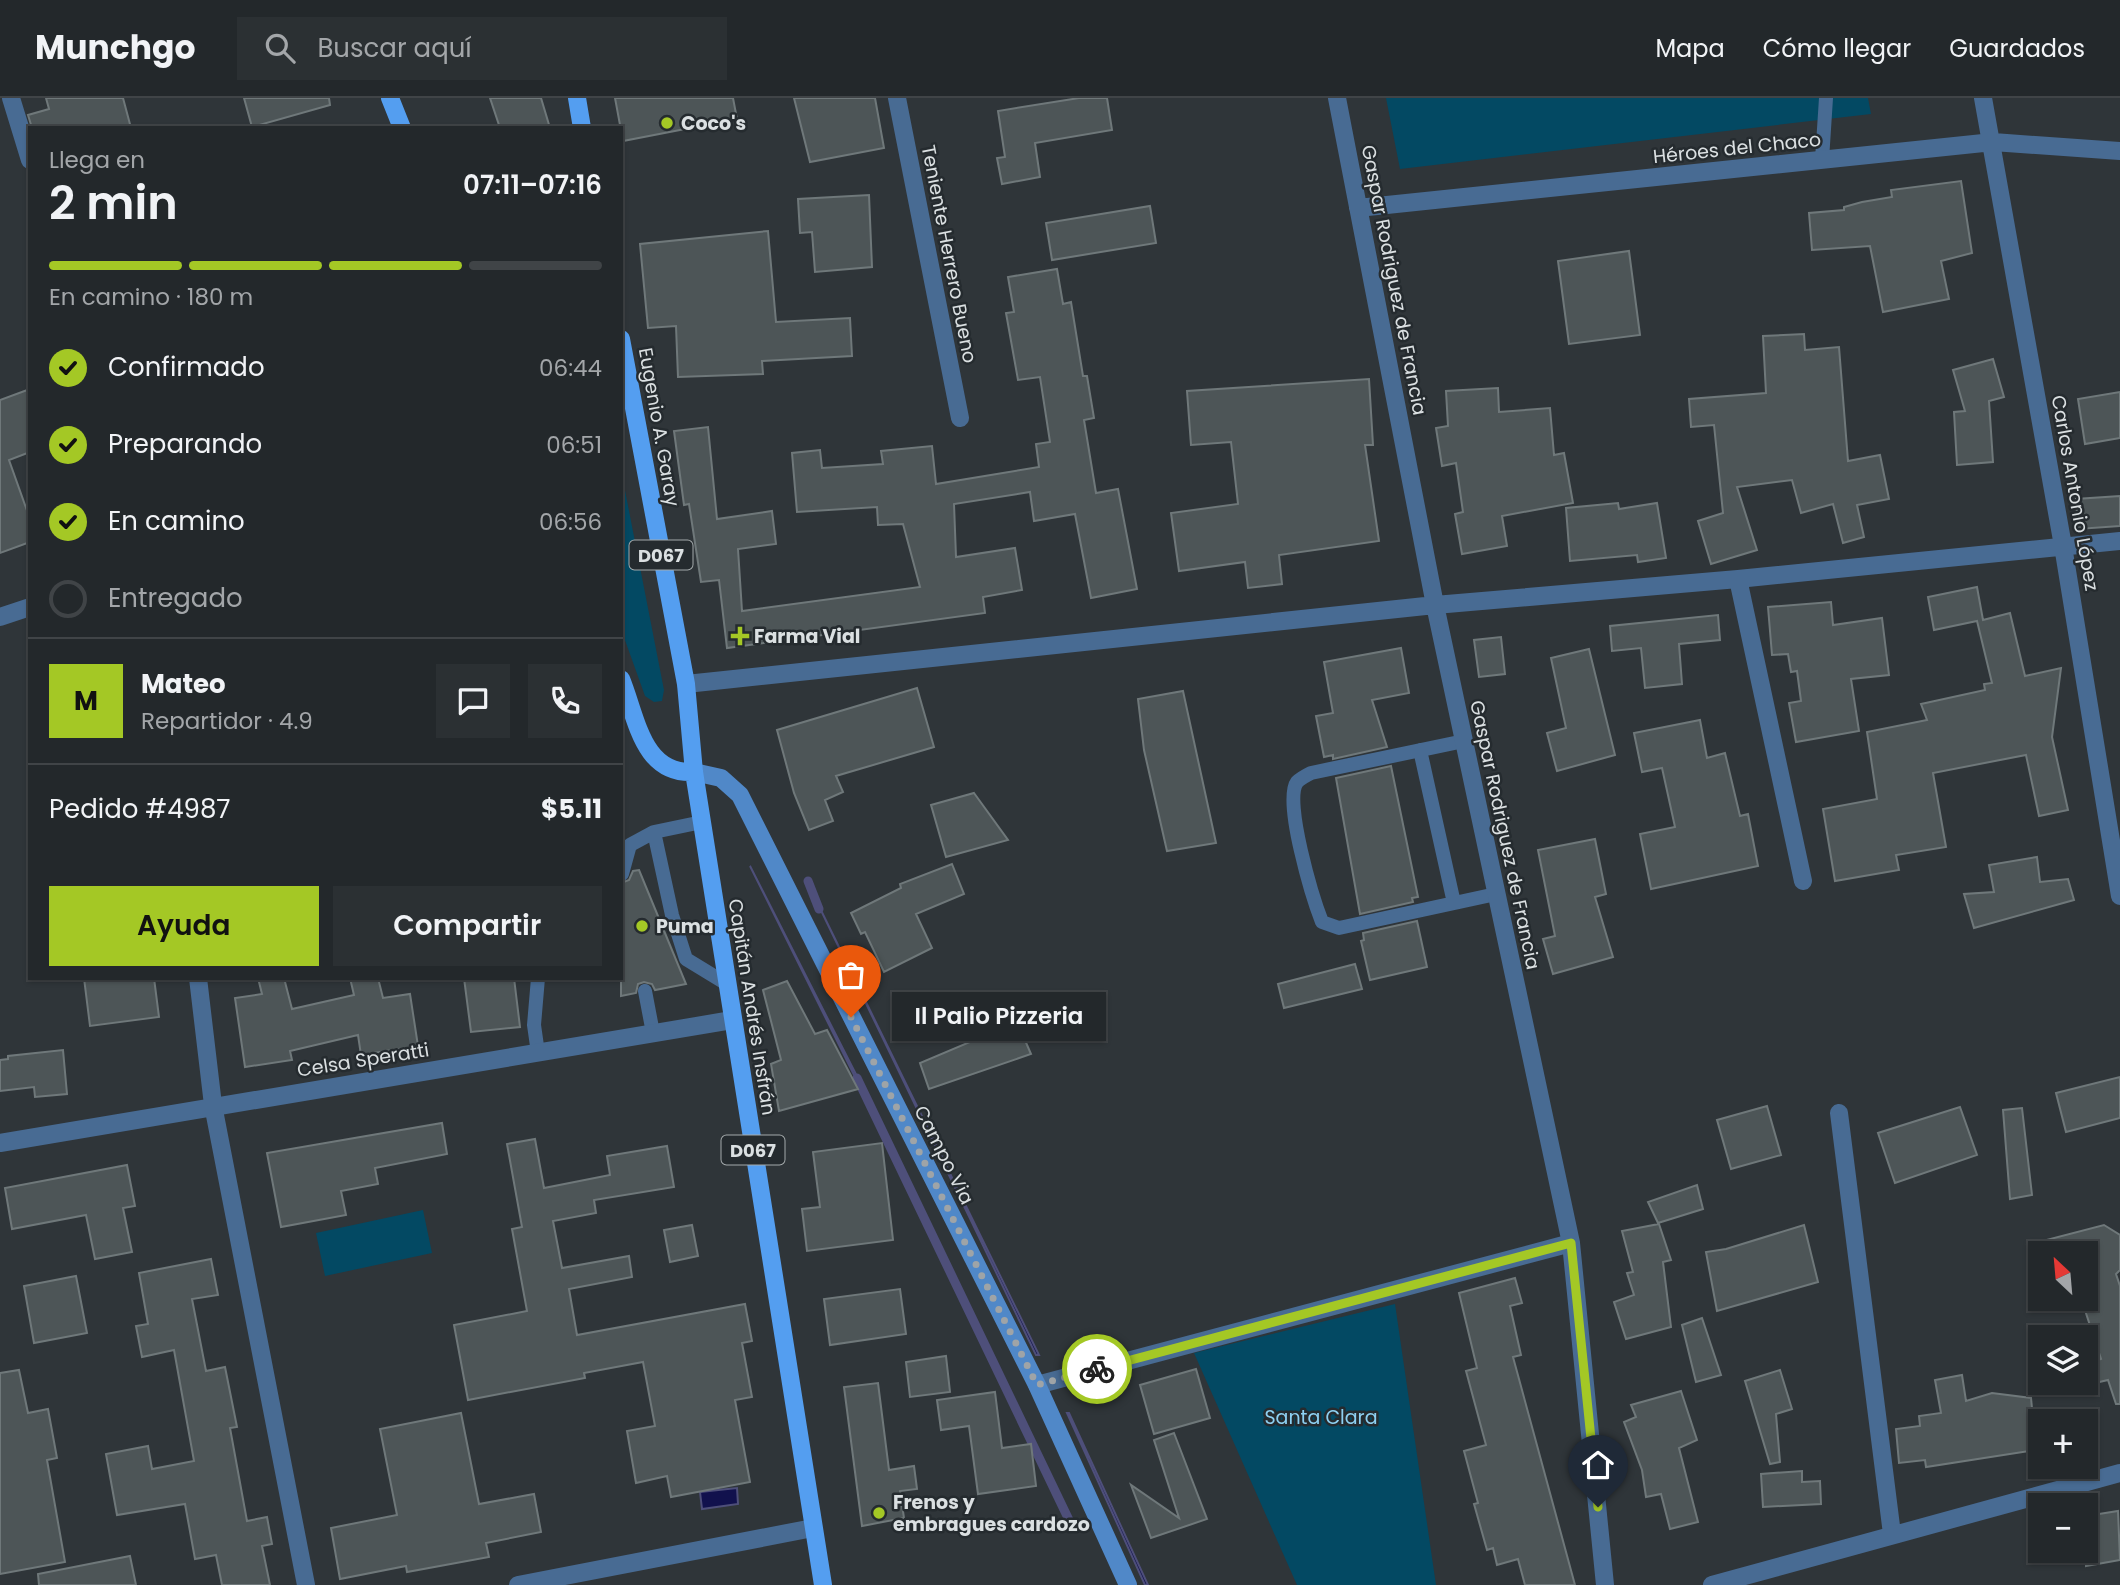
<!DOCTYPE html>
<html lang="es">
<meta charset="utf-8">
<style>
body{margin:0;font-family:Poppins,sans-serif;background:#2b3033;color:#f1f3f6;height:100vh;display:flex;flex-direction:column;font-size:26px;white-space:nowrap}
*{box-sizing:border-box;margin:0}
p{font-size:23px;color:#a3a6a9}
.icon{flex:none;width:38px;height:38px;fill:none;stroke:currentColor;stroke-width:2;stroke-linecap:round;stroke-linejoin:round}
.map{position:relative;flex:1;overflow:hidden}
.panel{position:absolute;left:28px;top:28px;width:595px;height:854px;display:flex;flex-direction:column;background:#23282b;border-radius:0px;box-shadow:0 2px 5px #0004,0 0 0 2px #404447}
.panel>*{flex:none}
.needle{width:46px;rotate:334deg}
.buttons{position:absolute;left:2028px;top:1143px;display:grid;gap:14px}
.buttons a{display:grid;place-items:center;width:70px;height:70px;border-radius:0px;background:#23282b;box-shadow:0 2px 5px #0004,0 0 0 2px #404447;font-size:35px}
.pin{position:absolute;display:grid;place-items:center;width:60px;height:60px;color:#fff;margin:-72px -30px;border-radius:50% 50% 50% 0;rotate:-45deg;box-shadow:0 0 7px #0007}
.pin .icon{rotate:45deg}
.courier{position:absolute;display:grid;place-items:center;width:70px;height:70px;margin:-35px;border:5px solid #a4c825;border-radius:50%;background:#fff;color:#222;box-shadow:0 2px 9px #0007}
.bubble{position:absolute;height:49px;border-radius:0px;background:#23282b;box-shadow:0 2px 5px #0004,0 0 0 2px #404447;font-size:23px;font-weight:600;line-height:49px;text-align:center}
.summary em{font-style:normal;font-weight:600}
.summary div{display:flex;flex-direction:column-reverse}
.summary{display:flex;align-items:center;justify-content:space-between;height:119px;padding:0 21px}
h1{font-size:46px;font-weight:600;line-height:52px}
.bar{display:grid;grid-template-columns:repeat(4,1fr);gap:10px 7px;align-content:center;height:84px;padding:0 21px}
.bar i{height:9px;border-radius:5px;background:#404447}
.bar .active{background:#a4c825}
.bar p{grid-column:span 4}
.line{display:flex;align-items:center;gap:18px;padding:0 21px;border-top:2px solid #404447}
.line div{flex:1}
.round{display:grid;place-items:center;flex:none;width:74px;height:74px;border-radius:0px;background:#2b3033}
ol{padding:0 21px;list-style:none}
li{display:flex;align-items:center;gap:21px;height:77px}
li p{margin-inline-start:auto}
li .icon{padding:7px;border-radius:50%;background:#a4c825;color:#111;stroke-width:4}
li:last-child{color:#a3a6a9}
li i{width:38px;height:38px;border:4px solid #404447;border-radius:50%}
.primary-button{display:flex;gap:14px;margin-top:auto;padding:14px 21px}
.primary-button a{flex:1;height:80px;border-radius:0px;background:#a4c825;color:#111;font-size:28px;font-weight:600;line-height:80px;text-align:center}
.primary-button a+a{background:#2b3033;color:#f1f3f6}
header{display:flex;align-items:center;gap:42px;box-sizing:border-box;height:98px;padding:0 35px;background:#23282b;border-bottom:2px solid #404447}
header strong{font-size:33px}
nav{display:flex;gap:38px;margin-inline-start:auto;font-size:24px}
.search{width:490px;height:63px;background:#2b3033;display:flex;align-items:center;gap:18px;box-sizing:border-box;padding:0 24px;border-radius:0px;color:#a3a6a9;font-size:26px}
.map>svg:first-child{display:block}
.green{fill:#034963}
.water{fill:#11114d;stroke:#4e4f7a;stroke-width:2}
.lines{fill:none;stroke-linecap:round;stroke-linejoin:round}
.stream{stroke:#4e4f7a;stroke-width:9}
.building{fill:#4d5557;stroke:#6f787a;stroke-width:2}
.lane{stroke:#486b93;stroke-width:14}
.street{stroke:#486b93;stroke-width:18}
.secondary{stroke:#5088c8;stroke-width:18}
.primary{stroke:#549ef0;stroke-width:18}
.done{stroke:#9fa4a7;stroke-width:7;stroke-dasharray:0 12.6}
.route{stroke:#a4c825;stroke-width:9}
.poi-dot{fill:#a4c825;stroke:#252b2f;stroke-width:2.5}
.labels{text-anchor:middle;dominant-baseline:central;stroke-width:5;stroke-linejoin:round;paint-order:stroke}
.shield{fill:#252b2f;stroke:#a4aaac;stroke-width:2}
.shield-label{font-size:18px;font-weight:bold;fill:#dbe0e2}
.poi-label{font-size:19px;font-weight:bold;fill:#dbe0e2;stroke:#252b2f;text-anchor:start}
.street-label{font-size:19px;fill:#dbe0e2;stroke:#252b2f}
.park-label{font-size:19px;fill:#8dd0f2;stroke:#252b2f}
</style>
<header>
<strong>Munchgo</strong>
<div class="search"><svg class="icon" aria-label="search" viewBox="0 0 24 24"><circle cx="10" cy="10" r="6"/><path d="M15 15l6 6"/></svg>Buscar aquí</div>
<nav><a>Mapa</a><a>Cómo llegar</a><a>Guardados</a></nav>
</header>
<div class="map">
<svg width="2120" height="1487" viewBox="0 0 2120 1487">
<rect width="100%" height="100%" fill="#2f3539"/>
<path class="green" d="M 1386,0 L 1868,0 L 1871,16 L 1400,71 Z
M 621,372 L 664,592 L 662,603 L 654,604 L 645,598 L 621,531 Z
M 423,1112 L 432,1155 L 325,1178 L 316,1135 Z
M 1395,1206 L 1436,1487 L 1297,1487 L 1194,1255 Z"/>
<path class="water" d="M 750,768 L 863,990 L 861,991 Z
M 815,800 L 1039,1257 L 1036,1257 Z
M 1067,1315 L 1069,1315 L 1148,1487 L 1145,1487 Z
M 737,1390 L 738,1406 L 702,1411 L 700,1394 Z"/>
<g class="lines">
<path class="stream" d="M 808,783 L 819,811
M 857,980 L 1069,1422"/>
</g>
<path class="building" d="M 46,0 L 123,0 L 131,30 L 32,30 L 28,17 L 49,11 Z
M 244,0 L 329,0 L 330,7 L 252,29 Z
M 490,0 L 541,0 L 550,30 L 500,30 Z
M 615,0 L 733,0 L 737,21 L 623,43 Z
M 794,0 L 875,0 L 884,50 L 810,64 Z
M 1079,0 L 1107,0 L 1112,32 L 1035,45 L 1040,79 L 1002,86 L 997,60 L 1005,59 L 998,13 Z
M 1961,83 L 1972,155 L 1941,163 L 1949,201 L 1883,214 L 1870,148 L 1812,152 L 1809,115 L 1844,112 L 1844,109 L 1862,104 L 1892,99 L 1891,92 Z
M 869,97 L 872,169 L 815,174 L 812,134 L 800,135 L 798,101 Z
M 1150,108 L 1156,145 L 1052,162 L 1046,125 Z
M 768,133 L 776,224 L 850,220 L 852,258 L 762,263 L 763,276 L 678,279 L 676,228 L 648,230 L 640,146 Z
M 1629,153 L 1640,237 L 1569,246 L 1558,163 Z
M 1057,171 L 1063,206 L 1071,204 L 1083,278 L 1087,278 L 1094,320 L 1084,322 L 1096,395 L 1118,391 L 1137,491 L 1091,500 L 1075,416 L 1034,423 L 1030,394 L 954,406 L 956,459 L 1015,450 L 1022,492 L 983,499 L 985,515 L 727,550 L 719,482 L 701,484 L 689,406 L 684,407 L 674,333 L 708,329 L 717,421 L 772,413 L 776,446 L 738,451 L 742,513 L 920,489 L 903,426 L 878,427 L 877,409 L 797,414 L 792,355 L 820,352 L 822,370 L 883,366 L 881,353 L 932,348 L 936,386 L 1039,369 L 1036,346 L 1050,344 L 1040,279 L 1018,282 L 1006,215 L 1014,214 L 1008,179 Z
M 1804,236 L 1805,252 L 1839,249 L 1848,363 L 1880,357 L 1889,401 L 1857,407 L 1864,439 L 1843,445 L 1833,406 L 1801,415 L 1792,382 L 1737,389 L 1757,452 L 1711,466 L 1698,423 L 1723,415 L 1714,327 L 1691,329 L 1689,301 L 1766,295 L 1763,238 Z
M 1993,261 L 2004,299 L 1989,303 L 1993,364 L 1957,367 L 1954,314 L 1965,313 L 1953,272 Z
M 1369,281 L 1373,347 L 1365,347 L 1379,443 L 1279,457 L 1282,486 L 1248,490 L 1245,464 L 1179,473 L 1171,415 L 1238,406 L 1231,344 L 1191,347 L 1187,293 Z
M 1498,290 L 1499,314 L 1550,310 L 1554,357 L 1564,355 L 1573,405 L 1502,418 L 1507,448 L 1462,456 L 1455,416 L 1463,414 L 1456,365 L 1442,368 L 1436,330 L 1448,328 L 1446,293 Z
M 30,291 L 30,354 L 9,362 L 30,421 L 30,444 L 0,455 L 0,302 Z
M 2120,294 L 2120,340 L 2085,346 L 2078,301 Z
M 2120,398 L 2120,428 L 2078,431 L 2076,401 Z
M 1618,405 L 1619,411 L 1657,405 L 1666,460 L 1638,464 L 1637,457 L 1570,463 L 1566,410 Z
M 1977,489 L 1983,522 L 2010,515 L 2025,578 L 2061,570 L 2052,639 L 2068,712 L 2039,718 L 2026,657 L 1933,675 L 1946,749 L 1896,757 L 1899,772 L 1835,783 L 1823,711 L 1877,701 L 1867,634 L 1927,622 L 1921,606 L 1985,592 L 1984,586 L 1992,585 L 1977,523 L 1934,532 L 1928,499 Z
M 1831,504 L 1833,527 L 1882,520 L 1889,577 L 1851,581 L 1859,633 L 1796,644 L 1789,605 L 1801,603 L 1797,573 L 1791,574 L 1788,556 L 1772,557 L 1768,509 Z
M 1718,517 L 1720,542 L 1679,546 L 1682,586 L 1645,590 L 1641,550 L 1612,553 L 1610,528 Z
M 1501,539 L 1505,576 L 1479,579 L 1474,542 Z
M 1401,550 L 1409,595 L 1372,602 L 1387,649 L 1333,661 L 1333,657 L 1324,659 L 1316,618 L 1333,615 L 1324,564 Z
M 1589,551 L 1615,657 L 1557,673 L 1547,635 L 1566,630 L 1551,560 Z
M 917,590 L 934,649 L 836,678 L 843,694 L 825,702 L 833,723 L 809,732 L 794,695 L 777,632 Z
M 1183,593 L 1216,745 L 1167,753 L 1144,652 L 1138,601 Z
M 1700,622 L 1707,660 L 1725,655 L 1740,718 L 1748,716 L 1758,768 L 1651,791 L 1640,736 L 1675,729 L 1662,670 L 1642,674 L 1634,635 Z
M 1391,668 L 1418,799 L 1412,800 L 1413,804 L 1360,816 L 1336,680 Z
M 974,695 L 1008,742 L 946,759 L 931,707 Z
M 1595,741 L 1606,796 L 1595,799 L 1613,859 L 1553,876 L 1543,841 L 1555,838 L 1538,752 Z
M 2037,759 L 2040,784 L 2068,781 L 2074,802 L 1974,830 L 1964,796 L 1994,794 L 1989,767 Z
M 952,766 L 964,796 L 916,816 L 932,850 L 884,874 L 865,834 L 861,836 L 851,815 L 901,790 L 900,786 Z
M 639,772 L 686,886 L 655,892 L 652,886 L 644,884 L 638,886 L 636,895 L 621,898 L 621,785 L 629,782 L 633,773 Z
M 1417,823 L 1427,869 L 1370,882 L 1361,843 L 1364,842 L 1363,835 Z
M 1355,866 L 1362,891 L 1284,910 L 1278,886 Z
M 84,880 L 154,880 L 159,919 L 90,928 Z
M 258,880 L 284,880 L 292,911 L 354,897 L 350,880 L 378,880 L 383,900 L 410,896 L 418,948 L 361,957 L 358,937 L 290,953 L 292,962 L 245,969 L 235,900 L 262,896 Z
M 464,880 L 514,880 L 520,929 L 471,934 Z
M 787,883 L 815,936 L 827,932 L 858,991 L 779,1013 L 771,966 L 781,962 L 763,892 Z
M 1017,924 L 1031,956 L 929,991 L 920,965 Z
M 63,952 L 67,996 L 35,999 L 34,989 L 0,993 L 0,962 L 8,961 L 8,958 Z
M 2120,979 L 2120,1020 L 2066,1034 L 2056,995 Z
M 1767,1008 L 1781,1057 L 1731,1071 L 1717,1022 Z
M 1960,1009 L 1977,1057 L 1895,1085 L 1878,1035 Z
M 2022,1010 L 2032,1097 L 2010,1101 L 2003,1012 Z
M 442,1025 L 447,1056 L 375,1070 L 378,1086 L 341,1093 L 346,1117 L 281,1129 L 267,1055 Z
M 535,1041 L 544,1090 L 610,1077 L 607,1058 L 667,1048 L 674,1089 L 594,1102 L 596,1115 L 553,1123 L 562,1170 L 629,1158 L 632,1179 L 569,1191 L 577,1237 L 745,1206 L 752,1243 L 742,1245 L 752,1299 L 735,1302 L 750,1384 L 671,1399 L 667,1378 L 636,1385 L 627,1333 L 655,1328 L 643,1264 L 584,1275 L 585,1280 L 468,1302 L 454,1227 L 527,1213 L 512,1131 L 522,1129 L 507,1046 Z
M 882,1045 L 893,1142 L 807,1153 L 802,1111 L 820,1109 L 813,1054 Z
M 127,1067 L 135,1108 L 123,1110 L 132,1154 L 95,1161 L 86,1117 L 12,1131 L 5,1090 Z
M 1697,1087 L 1703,1111 L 1658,1125 L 1648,1104 Z
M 1659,1126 L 1671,1162 L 1663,1164 L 1671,1229 L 1626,1241 L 1614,1204 L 1634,1197 L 1627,1175 L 1633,1174 L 1622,1133 Z
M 692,1127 L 698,1158 L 670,1164 L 664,1132 Z
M 1804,1127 L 1818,1184 L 1717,1213 L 1706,1154 L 1726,1151 Z
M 2104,1127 L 2120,1137 L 2120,1172 L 2116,1176 L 2120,1188 L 2120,1306 L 2116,1306 L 2108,1282 L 2091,1286 L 2090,1265 L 2101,1261 L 2081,1200 L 2086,1200 L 2086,1155 L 2028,1155 L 2027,1147 Z
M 211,1161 L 218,1197 L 192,1201 L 206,1273 L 225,1269 L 237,1329 L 230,1330 L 247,1423 L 267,1419 L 272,1446 L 262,1448 L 270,1487 L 222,1487 L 216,1457 L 195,1461 L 185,1406 L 117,1417 L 106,1356 L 148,1348 L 152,1371 L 194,1363 L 174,1252 L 142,1259 L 136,1228 L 148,1226 L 139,1175 Z
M 76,1178 L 87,1235 L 34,1245 L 24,1188 Z
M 1515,1180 L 1522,1205 L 1510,1208 L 1521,1257 L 1513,1259 L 1575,1487 L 1525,1487 L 1518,1461 L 1497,1467 L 1493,1450 L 1487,1452 L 1474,1406 L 1478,1405 L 1464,1353 L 1486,1347 L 1466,1273 L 1477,1270 L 1459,1195 Z
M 900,1191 L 906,1236 L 830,1247 L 824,1201 Z
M 1702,1220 L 1721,1277 L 1696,1284 L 1682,1227 Z
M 946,1258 L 950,1294 L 910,1299 L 906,1264 Z
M 1196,1271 L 1210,1320 L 1154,1336 L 1140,1287 Z
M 19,1272 L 28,1315 L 48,1311 L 57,1360 L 47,1362 L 65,1464 L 0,1476 L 0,1275 Z
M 1780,1272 L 1792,1311 L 1776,1316 L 1780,1364 L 1770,1366 L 1745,1283 Z
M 1962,1277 L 1966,1303 L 1992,1295 L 2031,1300 L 2036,1352 L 1926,1369 L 1925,1362 L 1899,1365 L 1896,1331 L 1920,1328 L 1919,1318 L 1941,1315 L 1935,1282 Z
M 878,1285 L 889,1372 L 914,1368 L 917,1391 L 900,1393 L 904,1420 L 862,1428 L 844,1289 Z
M 1681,1293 L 1697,1342 L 1679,1350 L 1698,1424 L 1670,1431 L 1661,1396 L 1646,1399 L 1642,1372 L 1624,1324 L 1636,1319 L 1631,1307 Z
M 995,1294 L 1002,1350 L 1031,1346 L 1036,1388 L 978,1396 L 969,1328 L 941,1332 L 937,1302 Z
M 461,1315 L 479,1406 L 534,1396 L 541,1434 L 486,1445 L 489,1459 L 407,1474 L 406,1468 L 340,1481 L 331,1430 L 397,1417 L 380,1331 Z
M 1174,1335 L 1207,1421 L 1151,1440 L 1131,1387 L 1179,1420 L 1154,1342 Z
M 1802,1373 L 1802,1384 L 1820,1383 L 1821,1406 L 1763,1409 L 1761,1376 Z
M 2118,1413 L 2120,1462 L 2086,1468 L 2086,1418 Z
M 130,1458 L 136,1487 L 39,1487 L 38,1476 Z"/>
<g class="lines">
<path class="lane" d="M 1822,62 L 1826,0
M 1464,643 L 1311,675 C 1307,677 1300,681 1297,684 C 1283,703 1313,801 1322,824 L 1339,830 L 1496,796
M 1420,652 L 1454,805
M 654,734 L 672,817 L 686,861 L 727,886
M 622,776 L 630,747 L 654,734 L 702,724
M 645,893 L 653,935
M 538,955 L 534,927 L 538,880"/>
<path class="street" d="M 11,0 L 30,62
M 897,0 L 960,320
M 1337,0 L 1435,507 L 1571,1145 L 1605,1487
M 1983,0 L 2063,448 L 2120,798
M 1358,110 L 1993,44 L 2120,53
M 1738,481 L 1803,783
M 0,519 L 30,509
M 686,586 L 1435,507 L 1738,481 L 2120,443
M 198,880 L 213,1007 L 306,1487
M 1839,1015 L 1892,1436
M 0,1045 L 732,922
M 1037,1287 L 1571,1145
M 518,1487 L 813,1430
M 1712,1487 L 2120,1375"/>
<path class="secondary" d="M 694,674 L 721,680 L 740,697 L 1037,1287 L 1128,1487"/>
<path class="primary" d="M 390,0 L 402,30
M 577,0 L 582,30
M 621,241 L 686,586 L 694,674 L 823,1487
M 621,581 C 637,620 642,677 694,674"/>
</g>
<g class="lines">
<path class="done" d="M 851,919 L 1037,1287 L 1097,1271"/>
<path class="route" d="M 1097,1271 L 1571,1145 L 1598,1409"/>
</g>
<g class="poi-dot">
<circle cx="667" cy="25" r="7"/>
<path d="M736.5 527.5h7v7h7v7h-7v7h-7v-7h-7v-7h7z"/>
<circle cx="642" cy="828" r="7"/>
<circle cx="879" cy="1415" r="7"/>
</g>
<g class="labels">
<g class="shield">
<rect x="629.5" y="442.5" width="63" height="29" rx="5"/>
<rect x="721.5" y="1037.5" width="63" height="29" rx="5"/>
</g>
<g class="shield-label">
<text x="661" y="457">D067</text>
<text x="753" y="1052">D067</text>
</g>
<g class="poi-label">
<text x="681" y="25">Coco's</text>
<text x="754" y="538">Farma Vial</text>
<text x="656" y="828">Puma</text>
<text x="893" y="1404">Frenos y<tspan x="893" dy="22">embragues cardozo</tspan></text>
</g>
<g class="street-label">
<text transform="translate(1737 50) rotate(-6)">Héroes del Chaco</text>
<text transform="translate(949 156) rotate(79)">Teniente Herrero Bueno</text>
<text transform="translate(1394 182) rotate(79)">Gaspar Rodriguez de Francia</text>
<text transform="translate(659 329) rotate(80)">Eugenio A. Garay</text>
<text transform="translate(2075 395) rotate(80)">Carlos Antonio López</text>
<text transform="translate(1505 737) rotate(78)">Gaspar Rodriguez de Francia</text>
<text transform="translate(752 909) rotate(81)">Capitán Andrés Insfrán</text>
<text transform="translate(363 962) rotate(-9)">Celsa Speratti</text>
<text transform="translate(944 1057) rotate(63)">Campo Via</text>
</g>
<g class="park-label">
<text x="1321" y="1319">Santa Clara</text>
</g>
</g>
</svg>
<div class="buttons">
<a><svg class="needle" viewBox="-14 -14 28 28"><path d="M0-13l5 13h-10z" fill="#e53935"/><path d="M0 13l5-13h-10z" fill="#a3a6a9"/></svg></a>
<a><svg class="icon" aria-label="layers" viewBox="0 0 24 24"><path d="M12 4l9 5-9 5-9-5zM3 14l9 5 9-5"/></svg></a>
<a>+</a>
<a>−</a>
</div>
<div class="pin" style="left:851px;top:919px;background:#ea580c"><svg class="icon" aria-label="bag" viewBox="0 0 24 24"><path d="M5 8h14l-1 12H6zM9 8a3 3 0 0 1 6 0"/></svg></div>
<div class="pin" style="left:1598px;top:1409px;background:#1f2937"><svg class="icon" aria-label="home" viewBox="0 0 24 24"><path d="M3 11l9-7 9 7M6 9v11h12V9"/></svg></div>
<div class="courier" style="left:1097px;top:1271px"><svg class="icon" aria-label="bike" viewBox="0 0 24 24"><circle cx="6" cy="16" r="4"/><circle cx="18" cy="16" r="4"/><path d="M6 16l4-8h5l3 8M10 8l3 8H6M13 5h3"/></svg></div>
<div class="bubble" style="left:892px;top:894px;width:214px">Il Palio Pizzeria</div>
<section class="panel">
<div class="summary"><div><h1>2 min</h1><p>Llega en</p></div><em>07:11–07:16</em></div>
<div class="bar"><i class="active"></i><i class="active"></i><i class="active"></i><i></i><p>En camino · 180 m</p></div>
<ol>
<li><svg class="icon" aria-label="check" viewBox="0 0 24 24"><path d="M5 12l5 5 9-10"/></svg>Confirmado<p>06:44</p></li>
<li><svg class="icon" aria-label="check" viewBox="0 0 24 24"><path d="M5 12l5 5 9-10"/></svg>Preparando<p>06:51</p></li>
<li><svg class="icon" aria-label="check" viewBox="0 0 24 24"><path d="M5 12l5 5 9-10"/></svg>En camino<p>06:56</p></li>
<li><i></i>Entregado</li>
</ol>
<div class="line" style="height:126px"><b class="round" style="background:#a4c825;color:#111">M</b><div><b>Mateo</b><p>Repartidor · 4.9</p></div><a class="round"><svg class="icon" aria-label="chat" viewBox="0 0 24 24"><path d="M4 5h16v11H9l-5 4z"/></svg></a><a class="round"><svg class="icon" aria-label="phone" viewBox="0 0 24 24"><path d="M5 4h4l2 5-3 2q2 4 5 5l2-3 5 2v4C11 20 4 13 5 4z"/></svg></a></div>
<div class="line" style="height:91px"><div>Pedido #4987</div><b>$5.11</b></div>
<div class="primary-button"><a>Ayuda</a><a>Compartir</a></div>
</section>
</div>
